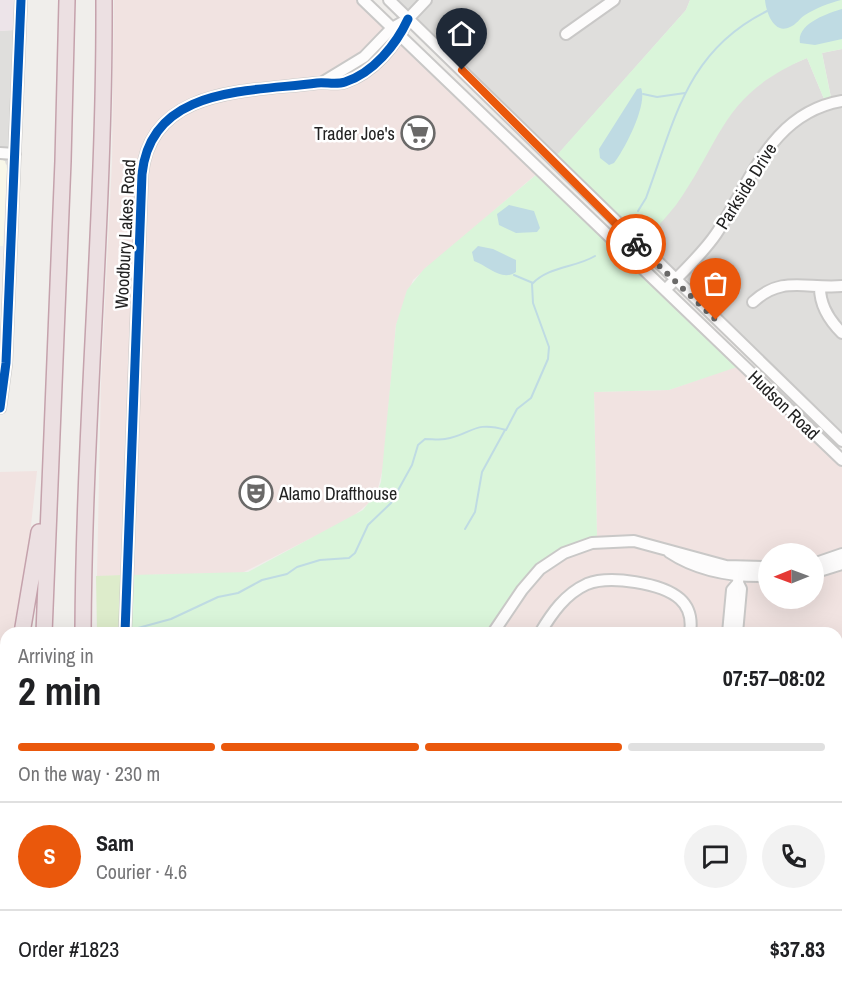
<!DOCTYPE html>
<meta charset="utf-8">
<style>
body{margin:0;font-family:"Archivo Narrow",sans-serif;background:#f2f2f2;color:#202124;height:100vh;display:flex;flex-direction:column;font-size:22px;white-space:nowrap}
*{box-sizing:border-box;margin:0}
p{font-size:20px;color:#757577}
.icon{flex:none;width:33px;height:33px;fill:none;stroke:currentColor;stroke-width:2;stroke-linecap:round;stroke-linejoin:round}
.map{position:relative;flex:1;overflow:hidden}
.sheet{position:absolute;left:0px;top:627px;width:843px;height:374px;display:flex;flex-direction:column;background:#fff;border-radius:18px 18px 0 0;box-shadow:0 6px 24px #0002}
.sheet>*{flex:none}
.needle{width:39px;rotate:269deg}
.controls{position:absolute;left:758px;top:543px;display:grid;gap:12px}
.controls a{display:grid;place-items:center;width:66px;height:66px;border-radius:50%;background:#fff;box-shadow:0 6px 24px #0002;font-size:30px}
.pin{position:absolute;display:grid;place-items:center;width:51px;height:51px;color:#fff;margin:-62px -26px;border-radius:50% 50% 50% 0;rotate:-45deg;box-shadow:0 0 6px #0007}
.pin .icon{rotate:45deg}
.courier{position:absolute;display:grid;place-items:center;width:60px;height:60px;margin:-30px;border:4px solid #ea580c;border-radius:50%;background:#fff;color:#222;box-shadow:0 2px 8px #0007}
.summary em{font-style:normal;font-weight:700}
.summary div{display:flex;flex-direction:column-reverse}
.summary{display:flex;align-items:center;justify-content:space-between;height:102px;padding:0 18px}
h1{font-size:39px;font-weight:700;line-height:45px}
.bar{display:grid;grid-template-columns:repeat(4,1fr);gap:9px 6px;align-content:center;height:72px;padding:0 18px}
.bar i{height:8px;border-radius:4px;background:#e0e0e0}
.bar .on{background:#ea580c}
.bar p{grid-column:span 4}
.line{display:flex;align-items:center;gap:15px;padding:0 18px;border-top:2px solid #e0e0e0}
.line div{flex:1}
.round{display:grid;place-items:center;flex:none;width:63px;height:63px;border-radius:32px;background:#f2f2f2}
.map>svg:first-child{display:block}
.residential{fill:#dfdedc}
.commercial{fill:#f1e3e1}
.industrial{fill:#ede4e9}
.education{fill:#f8f7e8}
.grass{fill:#ddeccb}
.park{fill:#daf5da}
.parking{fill:#e0dfde}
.water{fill:#bfdbe3}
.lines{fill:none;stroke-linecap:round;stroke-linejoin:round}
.stream{stroke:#bfdbe3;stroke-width:2}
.minor-casing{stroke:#c9c8c7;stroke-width:14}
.highway-casing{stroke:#c5a2ac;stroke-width:18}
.minor{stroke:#fdfcfc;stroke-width:10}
.highway{stroke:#ece0e2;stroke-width:15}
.cycleway-casing{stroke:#fff;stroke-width:13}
.cycleway{stroke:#0057b8;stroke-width:9}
.done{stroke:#6a6968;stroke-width:6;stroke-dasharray:0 10.8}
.route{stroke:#ea580c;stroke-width:8}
.labels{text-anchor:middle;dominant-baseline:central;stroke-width:5;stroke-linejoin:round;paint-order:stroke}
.poi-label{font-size:18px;fill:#222;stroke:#fff;text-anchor:end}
.street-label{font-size:18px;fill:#222;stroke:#fff}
</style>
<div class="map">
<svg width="842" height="1000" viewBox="0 0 842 1000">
<rect width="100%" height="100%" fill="#f0eeeb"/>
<path class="residential" d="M 389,0 L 690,0 L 686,10 L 553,160 Z
M 14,30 L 7,169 L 7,165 L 0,159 L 0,31 Z
M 842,49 L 842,434 L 761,356 L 692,284 L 643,243 L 676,204 L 731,111 L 753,88 L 779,70 L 807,58 L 824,99 L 831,97 L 822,53 Z"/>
<path class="commercial" d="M 114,0 L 363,0 L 540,171 L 413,280 L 396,325 L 383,468 L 377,492 L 371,501 L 351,518 L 242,573 L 97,576 L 101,383 L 112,162 Z
M 737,366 L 842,467 L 842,552 L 813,561 L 813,554 L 768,554 L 768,564 L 750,564 L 712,559 L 639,537 L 597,537 L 594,392 L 669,390 Z
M 37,471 L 19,633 L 6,633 L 6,687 L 0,705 L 0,472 Z
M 630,545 L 728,578 L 730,584 L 726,633 L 499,633 L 522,597 L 541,575 L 562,559 L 586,549 Z
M 842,567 L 842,1000 L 660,1000 L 660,995 L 837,994 L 837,633 L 741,633 L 745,586 L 748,580 L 768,578 L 768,598 L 813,598 L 813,576 Z
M 189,995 L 641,995 L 640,1000 L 195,1000 Z"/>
<path class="industrial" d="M 0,0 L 15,0 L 14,30 L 0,31 Z"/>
<path class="education" d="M 0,159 L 5,161 L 7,169 L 3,246 L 0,246 Z"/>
<path class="grass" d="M 122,575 L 120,633 L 97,633 L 96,576 Z
M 110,995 L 159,995 L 166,1000 L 111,1000 Z"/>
<path class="park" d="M 690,0 L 842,0 L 842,49 L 822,53 L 831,98 L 824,99 L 807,58 C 721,95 724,137 676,205 C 666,218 654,230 643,243 L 556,156 L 686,10 Z
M 537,174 L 737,367 L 669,390 L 594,392 L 597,537 L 564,548 L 487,633 L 129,633 L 131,575 L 248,572 L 363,510 L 377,492 L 381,482 L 396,325 L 407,290 L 424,269 Z"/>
<path class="parking" d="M 307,994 L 331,995 L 336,998 L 339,995 L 355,995 L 365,1000 L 303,1000 Z"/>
<path class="water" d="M 765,0 L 841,0 C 829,3 816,8 805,15 C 800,18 796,25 790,27 C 774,35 766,12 765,0 Z
M 842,9 L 842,39 L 815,45 L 800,43 C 796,24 828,13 842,9 Z
M 641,88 C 648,104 625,149 614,163 L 609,165 L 600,158 L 599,149 L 637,89 Z
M 509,205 L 534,211 L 540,228 L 537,232 L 516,233 L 499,225 L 497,214 Z
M 478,246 L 493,249 L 516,260 L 516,272 C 502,282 488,266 474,261 L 472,252 Z"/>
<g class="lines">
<path class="stream" d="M 643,94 L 657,97 L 685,93
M 638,211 L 646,198 C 675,120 686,51 767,11
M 514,275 L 533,283
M 465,529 L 475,512 L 482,472 L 505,430
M 138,628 L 171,619 L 218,597 L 238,593 L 262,580 L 287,574 L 297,567 L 320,560 L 349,558 L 355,553 L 368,525 L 391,503 L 412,465 L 418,445 L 425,439 C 432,439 439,440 445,439 C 472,435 473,420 506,430 L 517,409 L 531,398 L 548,359 L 549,347 L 533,303 L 532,284 C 549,266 575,268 595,256"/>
<g class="minor-casing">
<path id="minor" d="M 363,0 L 842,460
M 389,0 L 842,441
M 566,34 L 614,0
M 323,82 L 364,57 L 392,28 L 408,19 L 426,0
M 0,153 L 15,154
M 669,286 C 685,270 703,253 716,234 C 751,182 771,113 842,101
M 820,288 C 820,306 829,320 842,333
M 753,302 C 782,275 805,289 842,286
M 0,408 L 6,363 L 21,0
M 669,552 C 699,572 733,577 768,576
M 813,564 L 842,554
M 813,573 L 842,564
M 125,633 L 142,174 C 151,86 249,92 317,83 C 326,82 336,85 345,82 C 373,73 396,45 408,19
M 493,633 L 522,590 L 540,569 L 564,553 L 592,543 L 634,541 L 726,566 L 768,567
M 540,633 C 552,613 565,594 587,584 C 610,575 662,583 680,599 C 690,608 692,620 690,633
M 728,633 L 732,590 L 738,583
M 737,633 L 741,589 L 738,583 L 739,570
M 837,665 L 842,665
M 837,903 L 842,895
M 180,994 L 186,1000
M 506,994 L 670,994
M 700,994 L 708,994"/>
</g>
<g class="highway-casing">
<path id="highway" d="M 22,633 L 39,532
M 44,633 L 63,161 L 67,0
M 83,633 C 84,422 105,211 104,0
M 0,716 L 6,699
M 0,974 L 6,978
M 23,994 L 27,1000
M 59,994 L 60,1000
M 99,994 L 100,1000
M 166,994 L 173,1000"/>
</g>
<use href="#minor" class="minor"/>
<use href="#highway" class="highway"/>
<g class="cycleway-casing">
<path id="cycleway" d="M 0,408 L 6,363 L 21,0
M 125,633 L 142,174 C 151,86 249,92 317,83 C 326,82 336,85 345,82 C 373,73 396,45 408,19"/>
</g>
<use href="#cycleway" class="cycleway"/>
</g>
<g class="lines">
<path class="done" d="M 636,244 L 716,320"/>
<path class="route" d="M 462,70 L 636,244"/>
</g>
<defs>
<g id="supermarket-ring" transform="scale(1.725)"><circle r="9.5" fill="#fff" stroke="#6a6968" stroke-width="1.5"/><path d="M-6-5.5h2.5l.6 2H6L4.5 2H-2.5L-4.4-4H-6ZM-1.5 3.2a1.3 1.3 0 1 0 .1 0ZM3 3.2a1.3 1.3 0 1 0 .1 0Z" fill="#6a6968"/></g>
<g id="theatre-ring" transform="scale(1.725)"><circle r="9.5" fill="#fff" stroke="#6a6968" stroke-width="1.5"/><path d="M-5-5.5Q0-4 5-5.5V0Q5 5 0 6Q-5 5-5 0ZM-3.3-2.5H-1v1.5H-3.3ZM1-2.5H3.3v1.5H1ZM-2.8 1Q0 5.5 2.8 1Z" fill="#6a6968"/></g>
</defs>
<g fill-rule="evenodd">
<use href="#supermarket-ring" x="418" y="133"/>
<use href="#theatre-ring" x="256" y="493"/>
</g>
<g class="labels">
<g class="poi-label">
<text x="395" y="133">Trader Joe's</text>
<text x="279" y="493" text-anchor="start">Alamo Drafthouse</text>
</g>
<g class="street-label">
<text transform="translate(746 186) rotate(-58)">Parkside Drive</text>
<text transform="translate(125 234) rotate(-87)">Woodbury Lakes Road</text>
<text transform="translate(784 405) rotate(44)">Hudson Road</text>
</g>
</g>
</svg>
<div class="controls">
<a><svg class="needle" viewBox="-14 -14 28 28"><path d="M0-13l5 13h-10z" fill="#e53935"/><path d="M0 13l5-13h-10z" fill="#757577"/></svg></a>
</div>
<div class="pin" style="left:716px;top:320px;background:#ea580c"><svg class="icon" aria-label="bag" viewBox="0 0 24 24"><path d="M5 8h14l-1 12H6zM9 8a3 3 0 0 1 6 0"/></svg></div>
<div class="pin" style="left:462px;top:70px;background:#1f2937"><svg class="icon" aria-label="home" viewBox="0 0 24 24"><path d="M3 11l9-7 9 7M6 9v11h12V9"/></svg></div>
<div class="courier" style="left:636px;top:244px"><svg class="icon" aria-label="bike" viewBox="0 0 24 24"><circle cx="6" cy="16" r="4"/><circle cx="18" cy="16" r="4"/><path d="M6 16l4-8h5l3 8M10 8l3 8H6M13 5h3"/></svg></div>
<section class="sheet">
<div class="summary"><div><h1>2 min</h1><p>Arriving in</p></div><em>07:57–08:02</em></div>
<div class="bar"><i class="on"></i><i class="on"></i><i class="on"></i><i></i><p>On the way · 230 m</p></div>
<div class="line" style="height:108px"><b class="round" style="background:#ea580c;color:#fff">S</b><div><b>Sam</b><p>Courier · 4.6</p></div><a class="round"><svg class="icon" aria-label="chat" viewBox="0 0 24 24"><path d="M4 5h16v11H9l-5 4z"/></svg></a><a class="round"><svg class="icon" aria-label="phone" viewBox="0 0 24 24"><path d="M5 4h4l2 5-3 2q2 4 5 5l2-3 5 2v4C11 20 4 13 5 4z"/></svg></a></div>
<div class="line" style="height:78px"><div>Order #1823</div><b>$37.83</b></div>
</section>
</div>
